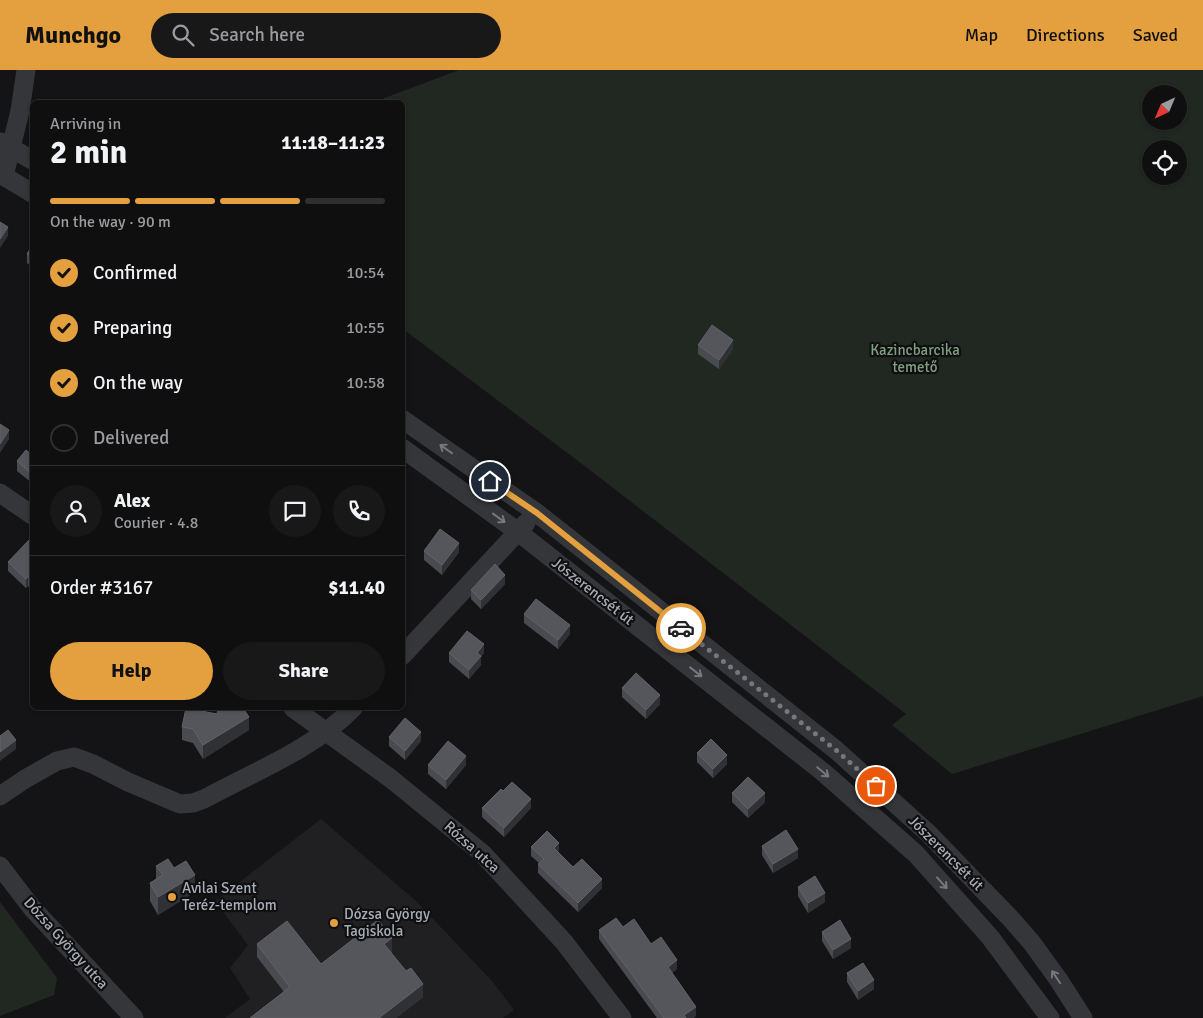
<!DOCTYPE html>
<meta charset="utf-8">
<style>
body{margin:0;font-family:Signika,sans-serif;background:#181819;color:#f1f3f6;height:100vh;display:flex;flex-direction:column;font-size:19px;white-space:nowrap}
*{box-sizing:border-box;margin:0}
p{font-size:16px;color:#9b9c9f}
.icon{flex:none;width:28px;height:28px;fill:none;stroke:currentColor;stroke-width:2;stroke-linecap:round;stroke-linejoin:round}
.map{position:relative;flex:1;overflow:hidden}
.side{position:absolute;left:30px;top:30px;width:375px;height:610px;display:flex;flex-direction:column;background:#0f0f10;border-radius:8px;box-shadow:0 1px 4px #0004,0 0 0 1px #2f2f30}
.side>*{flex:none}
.needle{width:32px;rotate:224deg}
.fabs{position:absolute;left:1142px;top:15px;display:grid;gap:10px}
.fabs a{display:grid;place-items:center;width:45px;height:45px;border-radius:50%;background:#0f0f10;box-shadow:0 1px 4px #0004,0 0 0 1px #2f2f30;font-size:25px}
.pin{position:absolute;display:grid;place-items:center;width:42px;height:42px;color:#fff;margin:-21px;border:2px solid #fff;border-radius:50%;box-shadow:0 1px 5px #0007}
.courier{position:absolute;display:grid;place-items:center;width:50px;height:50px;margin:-25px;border:4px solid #e49f3e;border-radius:50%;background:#fff;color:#222;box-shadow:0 1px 6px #0007}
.head em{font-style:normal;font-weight:800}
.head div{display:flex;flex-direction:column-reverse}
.head{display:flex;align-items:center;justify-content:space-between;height:85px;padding:0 20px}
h1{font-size:32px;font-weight:800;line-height:38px}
.bar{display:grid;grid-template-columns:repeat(4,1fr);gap:8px 5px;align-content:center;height:60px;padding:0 20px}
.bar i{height:6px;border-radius:4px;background:#2f2f30}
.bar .selected{background:#e49f3e}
.bar p{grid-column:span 4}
.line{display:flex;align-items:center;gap:12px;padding:0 20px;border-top:1px solid #2f2f30}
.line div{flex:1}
.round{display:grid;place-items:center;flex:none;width:52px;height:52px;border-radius:26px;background:#181819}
ol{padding:0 20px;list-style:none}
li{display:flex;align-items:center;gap:15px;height:55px}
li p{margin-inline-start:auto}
li .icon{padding:5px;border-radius:50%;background:#e49f3e;color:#111;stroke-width:4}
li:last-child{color:#9b9c9f}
li i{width:28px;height:28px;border:2px solid #2f2f30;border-radius:50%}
.cta{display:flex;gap:10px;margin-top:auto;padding:10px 20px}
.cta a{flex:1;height:58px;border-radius:30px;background:#e49f3e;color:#111;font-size:20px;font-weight:800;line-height:58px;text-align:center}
.cta a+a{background:#181819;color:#f1f3f6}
header{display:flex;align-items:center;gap:30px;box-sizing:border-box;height:70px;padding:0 25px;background:#e49f3e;color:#111}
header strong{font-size:24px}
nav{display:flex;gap:28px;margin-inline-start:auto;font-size:18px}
.search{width:350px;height:45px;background:#181819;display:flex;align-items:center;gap:12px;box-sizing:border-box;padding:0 18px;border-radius:28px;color:#9b9c9f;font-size:19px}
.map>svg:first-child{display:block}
.built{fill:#202022}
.green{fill:#202821;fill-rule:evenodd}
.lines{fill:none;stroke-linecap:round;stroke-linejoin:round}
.minor{stroke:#35363a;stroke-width:19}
.wall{fill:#4a4b50}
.shaded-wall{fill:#303134}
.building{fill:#54565b;stroke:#616369}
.oneway{stroke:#74777e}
.done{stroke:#74777d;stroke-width:5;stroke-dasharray:0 9}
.route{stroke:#e49f3e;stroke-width:6}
.poi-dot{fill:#e49f3e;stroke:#0f0f11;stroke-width:2}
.labels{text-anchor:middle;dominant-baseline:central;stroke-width:4.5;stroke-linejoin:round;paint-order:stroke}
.park-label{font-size:15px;fill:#809f7f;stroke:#0f0f11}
.street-label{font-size:15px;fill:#a7acb5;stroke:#0f0f11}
.poi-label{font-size:15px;fill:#a7acb5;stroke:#0f0f11;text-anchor:start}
</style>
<header>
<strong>Munchgo</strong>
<div class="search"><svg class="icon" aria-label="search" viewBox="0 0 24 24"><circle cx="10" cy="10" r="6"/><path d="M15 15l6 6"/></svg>Search here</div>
<nav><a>Map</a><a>Directions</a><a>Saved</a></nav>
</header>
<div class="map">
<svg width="1203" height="948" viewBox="0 0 1203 948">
<rect width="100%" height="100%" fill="#141416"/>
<path class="built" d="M 321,749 L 416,831 L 492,911 L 514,940 L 503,948 L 225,948 L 250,929 L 230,898 L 248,875 L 215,831 Z"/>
<path class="green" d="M 459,0 L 1203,0 L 1203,626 L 952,704 L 892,655 L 906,644 L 586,397 L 403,259 L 402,32 L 374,32 ZM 1151,24 L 1179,24 L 1179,51 L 1151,51 ZM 1151,79 L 1179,79 L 1179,106 L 1151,106 Z
M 0,832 L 57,908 L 54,925 L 0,946 Z"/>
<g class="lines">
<path class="minor" d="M 1,72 L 32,90
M 0,104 L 32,123
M 4,106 L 20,41 L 26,0
M 402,349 L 537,443 L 836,680 L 929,764 L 1012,850 L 1032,873 L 1058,909 L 1083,948
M 402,378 L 517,461 L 823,702 L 916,784 L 990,867 L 1050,948
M 0,423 L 32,445
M 402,586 L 526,453
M 293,638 L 390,708 L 482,783 L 564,872 L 622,948
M 0,726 L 25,709 L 57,691 L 74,687 L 93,694 L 128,712 L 180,734 L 193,733 L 204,729 C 253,702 314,679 353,638
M 0,796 L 32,838 L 134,948"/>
</g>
<path class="wall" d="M 32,176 L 32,197 L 27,193 L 27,184 Z
M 698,275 L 733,279 L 719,299 L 698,284 Z
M 32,385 L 32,413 L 17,401 L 17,391 Z
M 32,470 L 32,520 L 28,516 L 26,518 L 8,501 L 8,492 Z
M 424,481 L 459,482 L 442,505 L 424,490 Z
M 505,514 L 481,539 L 471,529 L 471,520 Z
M 524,544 L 570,564 L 558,579 L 524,553 Z
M 449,583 L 484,583 L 481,587 L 481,595 L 469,609 L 449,592 Z
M 622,618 L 660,634 L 646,649 L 622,627 Z
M 217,644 L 249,660 L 203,689 L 193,673 L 182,670 L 182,657 Z
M 389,667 L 421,671 L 405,690 L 389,676 Z
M 697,683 L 727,694 L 713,708 L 697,692 Z
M 428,695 L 466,695 L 446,719 L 428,704 Z
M 503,721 L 531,738 L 504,767 L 482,747 L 482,738 Z
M 732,723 L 765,732 L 748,748 L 732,732 Z
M 762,776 L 798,788 L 773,803 L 762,785 Z
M 531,777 L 559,783 L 573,797 L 602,818 L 578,842 L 538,803 L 538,794 L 539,793 L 531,786 Z
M 156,796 L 174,798 L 195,822 L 158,845 L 150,831 L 150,813 L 156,809 Z
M 798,817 L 825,832 L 808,843 L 798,826 Z
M 623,857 L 651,874 L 677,899 L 672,903 L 696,946 L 693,948 L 657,948 L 599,869 L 599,860 Z
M 822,862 L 851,878 L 833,889 L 822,871 Z
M 257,874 L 321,894 L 392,881 L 391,882 L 423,927 L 396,948 L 250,948 L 284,922 L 257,887 Z
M 847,903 L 874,919 L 858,930 L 847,912 Z"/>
<path class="shaded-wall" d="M 8,157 L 8,166 L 0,178 L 0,169 Z
M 733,270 L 733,279 L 719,299 L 719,290 Z
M 9,360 L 9,369 L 0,383 L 0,374 Z
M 459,473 L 459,482 L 442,505 L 442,495 Z
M 505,505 L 505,514 L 481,539 L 481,530 Z
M 28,506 L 28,516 L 26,518 L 26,509 Z
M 570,555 L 570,564 L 558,579 L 558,570 Z
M 484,574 L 484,583 L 481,587 L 481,595 L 469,609 L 469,600 L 477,583 Z
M 660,625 L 660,634 L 646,649 L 646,640 Z
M 249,647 L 249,660 L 203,689 L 203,675 Z
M 421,662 L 421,671 L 405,690 L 405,681 Z
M 16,670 L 16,679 L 0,691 L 0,682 Z
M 727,685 L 727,694 L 713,708 L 713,699 Z
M 466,686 L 466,695 L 446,719 L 446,710 Z
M 765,723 L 765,732 L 748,748 L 748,739 Z
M 531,729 L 531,738 L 504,767 L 504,758 Z
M 559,773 L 559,782 L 554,778 Z
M 798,779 L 798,788 L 773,803 L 773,794 Z
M 195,805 L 195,822 L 158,845 L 158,827 Z
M 602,809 L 602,818 L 578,842 L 578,833 Z
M 825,823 L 825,832 L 808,843 L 808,833 Z
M 392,868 L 392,881 L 384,887 L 384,874 Z
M 851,869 L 851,878 L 833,889 L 833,880 Z
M 677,890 L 677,899 L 668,906 L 668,897 Z
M 874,910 L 874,919 L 858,930 L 858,921 Z
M 423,914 L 423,927 L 396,948 L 379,948 Z
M 696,937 L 696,946 L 693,948 L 684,948 L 684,945 Z"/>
<path class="building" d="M 0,152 L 8,157 L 0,169 Z
M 32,176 L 32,188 L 27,184 Z
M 712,255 L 733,270 L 719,290 L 698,275 Z
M 0,354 L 9,360 L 0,374 Z
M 26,380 L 32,385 L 32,404 L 17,391 Z
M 440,459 L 459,473 L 442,495 L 424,481 Z
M 31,468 L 32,470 L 32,511 L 28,506 L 26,509 L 8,492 Z
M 495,494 L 505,505 L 481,530 L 471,520 Z
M 536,529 L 570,555 L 558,570 L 524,544 Z
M 467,561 L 484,574 L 477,583 L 481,586 L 469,600 L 449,583 Z
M 636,603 L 660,625 L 646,640 L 622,618 Z
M 186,638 L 217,644 L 218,638 L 243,638 L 249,647 L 203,675 L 193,659 L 182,657 Z
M 405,648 L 421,662 L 405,681 L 389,667 Z
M 8,660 L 16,670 L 0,682 L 0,666 Z
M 711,669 L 727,685 L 713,699 L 697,683 Z
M 448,671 L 466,686 L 446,710 L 428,695 Z
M 748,707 L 765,723 L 748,739 L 732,723 Z
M 512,712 L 531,729 L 504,758 L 482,738 L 501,719 L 503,721 Z
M 786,760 L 798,779 L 773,794 L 762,776 Z
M 547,761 L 559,773 L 554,778 L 573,797 L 582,789 L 602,809 L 578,833 L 538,794 L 544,789 L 531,777 Z
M 168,789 L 174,798 L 186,791 L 195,805 L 158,827 L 150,813 L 163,805 L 156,796 Z
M 815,806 L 825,823 L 808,833 L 798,817 Z
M 616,848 L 623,857 L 634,849 L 651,874 L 661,867 L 677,890 L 668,897 L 696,937 L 684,945 L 686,948 L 664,948 L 599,860 Z
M 378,850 L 392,868 L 384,874 L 406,901 L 411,898 L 423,914 L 379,948 L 250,948 L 290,917 L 257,874 L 287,851 L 321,894 Z
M 840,850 L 851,869 L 833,880 L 822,862 Z
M 863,893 L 874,910 L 858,921 L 847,903 Z"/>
<defs><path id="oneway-shaft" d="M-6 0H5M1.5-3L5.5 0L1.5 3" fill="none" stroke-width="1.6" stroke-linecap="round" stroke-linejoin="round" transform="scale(1.25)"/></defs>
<g class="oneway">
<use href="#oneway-shaft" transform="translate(446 379) rotate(-145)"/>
<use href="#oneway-shaft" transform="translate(499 448) rotate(36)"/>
<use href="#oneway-shaft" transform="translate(696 602) rotate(38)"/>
<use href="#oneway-shaft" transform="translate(823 702) rotate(40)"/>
<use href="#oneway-shaft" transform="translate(942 813) rotate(48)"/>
<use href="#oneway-shaft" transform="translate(1056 907) rotate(-124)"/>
</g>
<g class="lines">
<path class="done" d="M 681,558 L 836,680 L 876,716"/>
<path class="route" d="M 490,411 L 537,443 L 681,558"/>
</g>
<g class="poi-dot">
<circle cx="172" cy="827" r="5"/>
<circle cx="334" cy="853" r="5"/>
</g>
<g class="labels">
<g class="park-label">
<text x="915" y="280">Kazincbarcika<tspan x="915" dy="17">temető</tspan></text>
</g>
<g class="street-label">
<text transform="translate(593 521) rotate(38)">Jószerencsét út</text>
<text transform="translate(472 777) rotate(42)">Rózsa utca</text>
<text transform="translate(946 783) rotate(45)">Jószerencsét út</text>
<text transform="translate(66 873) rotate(48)">Dózsa György utca</text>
</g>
<g class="poi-label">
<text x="182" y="818">Avilai Szent<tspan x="182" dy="17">Teréz-templom</tspan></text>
<text x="344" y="844">Dózsa György<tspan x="344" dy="17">Tagiskola</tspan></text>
</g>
</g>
</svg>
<div class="fabs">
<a><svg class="needle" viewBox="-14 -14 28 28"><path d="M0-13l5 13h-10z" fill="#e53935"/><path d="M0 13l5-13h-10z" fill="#9b9c9f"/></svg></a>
<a><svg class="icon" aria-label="locate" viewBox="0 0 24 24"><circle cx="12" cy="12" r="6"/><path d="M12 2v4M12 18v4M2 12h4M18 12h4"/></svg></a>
</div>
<div class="pin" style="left:876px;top:716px;background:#ea580c"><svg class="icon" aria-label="bag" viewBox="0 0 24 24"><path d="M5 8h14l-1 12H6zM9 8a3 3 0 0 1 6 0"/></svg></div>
<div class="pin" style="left:490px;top:411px;background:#1f2937"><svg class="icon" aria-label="home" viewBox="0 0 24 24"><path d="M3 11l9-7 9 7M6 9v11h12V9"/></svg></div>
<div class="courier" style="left:681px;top:558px"><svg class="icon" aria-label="car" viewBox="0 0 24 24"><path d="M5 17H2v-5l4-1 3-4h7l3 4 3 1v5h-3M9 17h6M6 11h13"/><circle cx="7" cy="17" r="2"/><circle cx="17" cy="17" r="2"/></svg></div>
<section class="side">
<div class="head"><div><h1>2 min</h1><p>Arriving in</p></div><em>11:18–11:23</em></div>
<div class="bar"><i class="selected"></i><i class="selected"></i><i class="selected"></i><i></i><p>On the way · 90 m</p></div>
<ol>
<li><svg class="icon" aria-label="check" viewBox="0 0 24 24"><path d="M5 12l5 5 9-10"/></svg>Confirmed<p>10:54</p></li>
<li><svg class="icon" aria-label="check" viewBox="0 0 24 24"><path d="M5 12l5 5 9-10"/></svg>Preparing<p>10:55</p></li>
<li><svg class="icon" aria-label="check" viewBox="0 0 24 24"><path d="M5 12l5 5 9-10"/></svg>On the way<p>10:58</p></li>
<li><i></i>Delivered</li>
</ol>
<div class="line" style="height:90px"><a class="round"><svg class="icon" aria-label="person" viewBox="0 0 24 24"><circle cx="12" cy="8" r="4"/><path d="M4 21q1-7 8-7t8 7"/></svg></a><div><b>Alex</b><p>Courier · 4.8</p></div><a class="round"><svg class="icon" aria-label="chat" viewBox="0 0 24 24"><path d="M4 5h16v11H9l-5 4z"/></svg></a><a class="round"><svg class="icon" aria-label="phone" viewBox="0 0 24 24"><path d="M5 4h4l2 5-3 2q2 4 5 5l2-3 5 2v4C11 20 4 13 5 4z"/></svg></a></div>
<div class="line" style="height:65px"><div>Order #3167</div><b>$11.40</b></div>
<div class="cta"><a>Help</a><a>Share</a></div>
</section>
</div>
